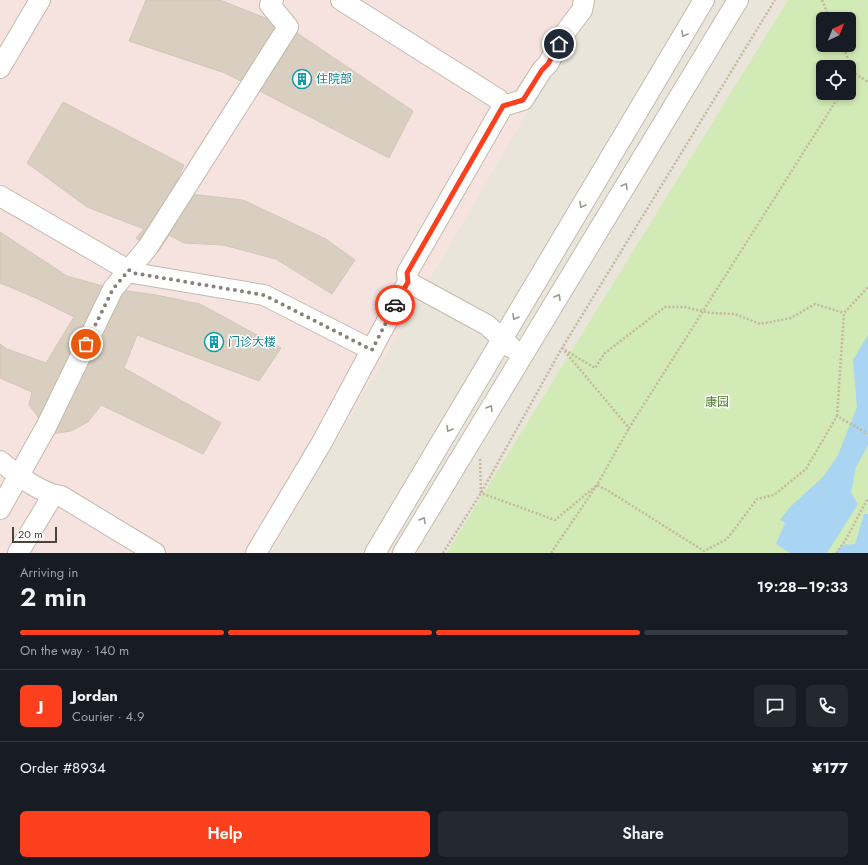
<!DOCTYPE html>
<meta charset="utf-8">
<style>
body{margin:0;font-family:Jost,"Noto Sans SC",sans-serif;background:#242831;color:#f1f3f6;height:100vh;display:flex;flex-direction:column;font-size:15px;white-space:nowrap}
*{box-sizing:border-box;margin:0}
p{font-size:13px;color:#9ea1a6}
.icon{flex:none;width:22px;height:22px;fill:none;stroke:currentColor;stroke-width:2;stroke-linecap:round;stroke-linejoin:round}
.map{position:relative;height:553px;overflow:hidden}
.panel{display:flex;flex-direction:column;background:#171b24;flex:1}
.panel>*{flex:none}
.needle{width:26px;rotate:43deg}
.buttons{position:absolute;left:816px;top:12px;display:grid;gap:8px}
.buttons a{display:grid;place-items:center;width:40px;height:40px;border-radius:6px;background:#171b24;box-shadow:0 2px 6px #0003;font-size:20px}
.scale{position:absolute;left:12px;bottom:10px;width:45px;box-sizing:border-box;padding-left:4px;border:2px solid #4b4439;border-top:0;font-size:11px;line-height:14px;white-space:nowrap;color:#4b4439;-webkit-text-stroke:3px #fff;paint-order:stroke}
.pin{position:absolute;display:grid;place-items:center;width:34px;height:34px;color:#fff;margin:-17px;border:2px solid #fff;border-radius:50%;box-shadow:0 1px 4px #0007}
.courier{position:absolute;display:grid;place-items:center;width:40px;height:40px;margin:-20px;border:3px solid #fc3f1d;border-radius:50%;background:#fff;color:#222;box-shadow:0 1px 5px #0007}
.headline em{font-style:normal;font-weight:600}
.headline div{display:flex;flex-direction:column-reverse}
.headline{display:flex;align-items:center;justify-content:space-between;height:68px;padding:0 20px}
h1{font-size:26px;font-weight:600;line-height:30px}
.bar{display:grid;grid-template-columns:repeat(4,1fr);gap:6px 4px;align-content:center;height:48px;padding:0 20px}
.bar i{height:5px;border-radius:3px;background:#363941}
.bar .active{background:#fc3f1d}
.bar p{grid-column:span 4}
.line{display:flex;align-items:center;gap:10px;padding:0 20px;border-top:1px solid #363941}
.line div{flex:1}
.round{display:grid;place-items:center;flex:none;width:42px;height:42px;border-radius:6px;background:#242831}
.button{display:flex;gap:8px;margin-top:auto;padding:8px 20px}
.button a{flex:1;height:46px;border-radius:6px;background:#fc3f1d;color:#fff;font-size:16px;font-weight:600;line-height:46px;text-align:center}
.button a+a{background:#242831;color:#f1f3f6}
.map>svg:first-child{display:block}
.residential{fill:#eae5da;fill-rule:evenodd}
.medical{fill:#f6e3e0}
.green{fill:#d2eab5;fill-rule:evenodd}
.water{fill:#a9d4f2}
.building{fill:#d8cfc1;stroke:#d3c7b4}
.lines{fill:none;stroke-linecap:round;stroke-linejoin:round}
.minor-casing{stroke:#c2bbae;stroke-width:22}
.path{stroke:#c4b79f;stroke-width:2.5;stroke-dasharray:2 2;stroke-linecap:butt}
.minor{stroke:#fff;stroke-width:20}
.oneway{stroke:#9c9892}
.done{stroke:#878178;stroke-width:4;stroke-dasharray:0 7.2}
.route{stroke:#fc3f1d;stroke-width:5}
.labels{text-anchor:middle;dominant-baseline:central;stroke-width:3;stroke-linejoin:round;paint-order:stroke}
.culture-label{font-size:12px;fill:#0d838f;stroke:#fff;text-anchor:start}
.park-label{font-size:12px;fill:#4a7f2a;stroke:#fff}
</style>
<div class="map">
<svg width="868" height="553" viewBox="0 0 868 553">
<rect width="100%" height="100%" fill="#f6f3ec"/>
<path class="residential" d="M 0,0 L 868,0 L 868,553 L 0,553 ZM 823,19 L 849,19 L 849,45 L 823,45 ZM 823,67 L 849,67 L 849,93 L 823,93 Z"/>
<path class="medical" d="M 0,0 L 592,0 L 271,553 L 0,553 Z"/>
<path class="green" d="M 788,0 L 868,0 L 868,553 L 447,553 ZM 823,19 L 849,19 L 849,45 L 823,45 ZM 823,67 L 849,67 L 849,93 L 823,93 Z"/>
<path class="water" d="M 868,335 L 868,445 L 856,467 L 851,493 L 858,504 L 827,553 L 790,553 L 776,544 L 785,523 L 780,520 L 789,508 L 824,476 L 838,455 L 857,407 L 853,360 Z
M 864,514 L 868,514 L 868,553 L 836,553 L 842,545 L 855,544 Z"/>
<path class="building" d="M 146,0 L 220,0 L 288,27 L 413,111 L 389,158 L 225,73 L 129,41 Z
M 63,102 L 184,165 L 174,188 L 190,194 L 243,200 L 326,239 L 355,260 L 332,294 L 276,259 L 223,245 L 184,243 L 169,235 L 158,252 L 148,247 L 136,238 L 144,229 L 87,207 L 27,163 Z
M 0,232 L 67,276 L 113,289 L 156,295 L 200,304 L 281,348 L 259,381 L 137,335 L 124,368 L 221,423 L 203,454 L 101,405 L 88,422 L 71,431 L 51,434 L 29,405 L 32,392 L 0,378 L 0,344 L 7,349 L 46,363 L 74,317 L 36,298 L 0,283 Z"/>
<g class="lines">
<g class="minor-casing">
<path id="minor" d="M 341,0 L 498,99 L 503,106
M 0,68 L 40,0
M 0,196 L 133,273 L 264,295 L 372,350
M 408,282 L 487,325 L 512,348
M 0,461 C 16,474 41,494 61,496 L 155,553
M 0,509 L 46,427 L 113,289 L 148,247 L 288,27 L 270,5 L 273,0
M 18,553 L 53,495
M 256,553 L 321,444 L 408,282 L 407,273 L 503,106 L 523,100 L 542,70 L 548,64 L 564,34 L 582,10 L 584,0
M 375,553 L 704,0
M 403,553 L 738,0"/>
</g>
<path class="path" d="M 822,0 L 830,19
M 842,45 L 854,73 L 868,82
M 849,80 L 854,73
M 562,348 L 629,428 L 841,93
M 565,350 L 595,368 L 605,353 L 665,307 L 684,307 L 711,313 L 735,314 L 760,324 L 791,318 L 815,304 L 844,313
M 837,416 L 844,313 L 868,287
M 480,459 L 481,493 L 555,520 L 597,485 L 607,490 L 704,551 L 727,539 L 757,499 L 774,495 L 806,469 L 837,416 L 868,434
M 443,553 L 481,493 L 562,348 L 775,0
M 551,553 L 597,485 L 629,428
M 836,553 L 845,541 L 868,498"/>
<use href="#minor" class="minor"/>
</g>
<defs><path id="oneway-chevron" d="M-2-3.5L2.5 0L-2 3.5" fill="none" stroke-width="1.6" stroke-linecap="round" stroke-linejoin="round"/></defs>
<g class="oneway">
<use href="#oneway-chevron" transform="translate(684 34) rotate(121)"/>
<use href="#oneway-chevron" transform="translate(625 186) rotate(-59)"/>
<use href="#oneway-chevron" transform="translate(582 205) rotate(121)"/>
<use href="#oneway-chevron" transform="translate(558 297) rotate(-59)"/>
<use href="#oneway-chevron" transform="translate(515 317) rotate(121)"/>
<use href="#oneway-chevron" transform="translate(490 408) rotate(-59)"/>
<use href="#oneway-chevron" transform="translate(449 429) rotate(121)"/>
<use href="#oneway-chevron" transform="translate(423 520) rotate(-59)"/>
</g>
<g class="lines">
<path class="done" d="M 86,344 L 113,289 L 129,270 L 133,273 L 264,295 L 372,350 L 395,305"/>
<path class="route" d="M 395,305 L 408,282 L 407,273 L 503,106 L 523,100 L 542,70 L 548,64 L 559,44"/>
</g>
<defs>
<g id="building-ring" transform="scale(1)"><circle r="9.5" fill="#fff" stroke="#0f9aa8" stroke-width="1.5"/><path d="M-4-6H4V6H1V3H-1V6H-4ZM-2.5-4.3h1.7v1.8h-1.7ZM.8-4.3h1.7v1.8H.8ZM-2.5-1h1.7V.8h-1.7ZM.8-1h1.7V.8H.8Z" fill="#0f9aa8"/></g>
</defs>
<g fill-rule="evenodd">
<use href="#building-ring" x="302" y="79"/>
<use href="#building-ring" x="214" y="342"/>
</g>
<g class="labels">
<g class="culture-label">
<text x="316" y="79">住院部</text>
<text x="228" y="342">门诊大楼</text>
</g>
<g class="park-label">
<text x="717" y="402">康园</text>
</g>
</g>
</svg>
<div class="buttons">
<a><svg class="needle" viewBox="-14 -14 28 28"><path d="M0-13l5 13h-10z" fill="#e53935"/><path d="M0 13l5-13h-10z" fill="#9ea1a6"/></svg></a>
<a><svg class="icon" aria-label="locate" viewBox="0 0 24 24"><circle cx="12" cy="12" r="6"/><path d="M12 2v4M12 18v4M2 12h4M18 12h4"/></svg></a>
</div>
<div class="scale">20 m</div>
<div class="pin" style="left:86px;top:344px;background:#ea580c"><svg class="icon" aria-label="bag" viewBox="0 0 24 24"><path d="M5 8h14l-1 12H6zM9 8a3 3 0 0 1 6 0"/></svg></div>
<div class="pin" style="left:559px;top:44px;background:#1f2937"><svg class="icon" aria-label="home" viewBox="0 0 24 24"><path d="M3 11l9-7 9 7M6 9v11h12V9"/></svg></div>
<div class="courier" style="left:395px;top:305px"><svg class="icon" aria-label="car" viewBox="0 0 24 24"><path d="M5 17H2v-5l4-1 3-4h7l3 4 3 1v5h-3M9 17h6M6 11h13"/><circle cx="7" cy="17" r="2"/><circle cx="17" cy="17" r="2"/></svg></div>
</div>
<section class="panel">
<div class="headline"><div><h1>2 min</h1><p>Arriving in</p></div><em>19:28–19:33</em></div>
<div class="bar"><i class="active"></i><i class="active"></i><i class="active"></i><i></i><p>On the way · 140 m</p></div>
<div class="line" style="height:72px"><b class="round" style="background:#fc3f1d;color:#fff">J</b><div><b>Jordan</b><p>Courier · 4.9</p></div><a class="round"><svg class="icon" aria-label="chat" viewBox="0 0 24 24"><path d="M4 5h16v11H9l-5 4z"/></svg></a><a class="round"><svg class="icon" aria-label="phone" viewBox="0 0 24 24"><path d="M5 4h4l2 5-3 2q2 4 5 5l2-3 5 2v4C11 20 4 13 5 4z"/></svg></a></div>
<div class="line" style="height:52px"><div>Order #8934</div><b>¥177</b></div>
<div class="button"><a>Help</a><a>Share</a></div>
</section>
